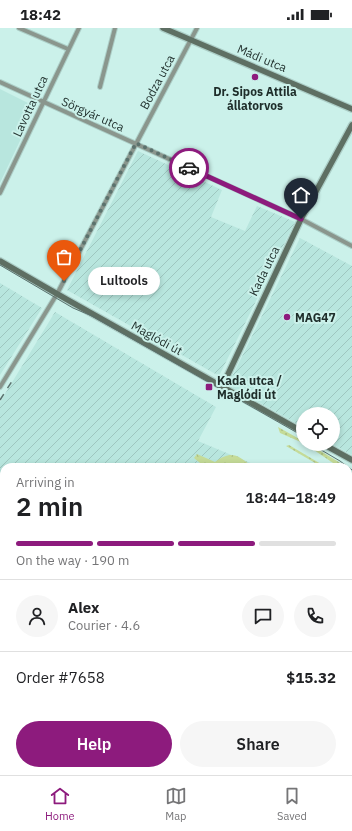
<!DOCTYPE html>
<meta charset="utf-8">
<style>
body{margin:0;font-family:"IBM Plex Sans",sans-serif;background:#f6f6f6;color:#202124;height:100vh;display:flex;flex-direction:column;font-size:15px;white-space:nowrap}
*{box-sizing:border-box;margin:0}
p{font-size:13px;color:#757577}
.icon{flex:none;width:22px;height:22px;fill:none;stroke:currentColor;stroke-width:2;stroke-linecap:round;stroke-linejoin:round}
.map{position:relative;flex:1;overflow:hidden}
.details{position:absolute;left:0px;top:435px;width:352px;height:312px;display:flex;flex-direction:column;background:#fff;border-radius:12px 12px 0 0;box-shadow:0 2px 6px #0003}
.details>*{flex:none}
.controls{position:absolute;left:296px;top:379px;display:grid;gap:8px}
.controls a{display:grid;place-items:center;width:44px;height:44px;border-radius:50%;background:#fff;box-shadow:0 2px 6px #0003;font-size:20px}
.pin{position:absolute;display:grid;place-items:center;width:34px;height:34px;color:#fff;margin:-41px -17px;border-radius:50% 50% 50% 0;rotate:-45deg;box-shadow:0 0 4px #0007}
.pin .icon{rotate:45deg}
.courier{position:absolute;display:grid;place-items:center;width:40px;height:40px;margin:-20px;border:3px solid #8d1b7d;border-radius:50%;background:#fff;color:#222;box-shadow:0 1px 5px #0007}
.bubble{position:absolute;height:28px;border-radius:14px;background:#fff;box-shadow:0 2px 6px #0003;font-size:13px;font-weight:600;line-height:28px;text-align:center}
.overview em{font-style:normal;font-weight:600}
.overview div{display:flex;flex-direction:column-reverse}
.overview{display:flex;align-items:center;justify-content:space-between;height:68px;padding:0 16px}
h1{font-size:26px;font-weight:600;line-height:30px}
.bar{display:grid;grid-template-columns:repeat(4,1fr);gap:6px 4px;align-content:center;height:48px;padding:0 16px}
.bar i{height:5px;border-radius:3px;background:#e0e0e0}
.bar .active{background:#8d1b7d}
.bar p{grid-column:span 4}
.line{display:flex;align-items:center;gap:10px;padding:0 16px;border-top:1px solid #e0e0e0}
.line div{flex:1}
.round{display:grid;place-items:center;flex:none;width:42px;height:42px;border-radius:21px;background:#f6f6f6}
.cta{display:flex;gap:8px;margin-top:auto;padding:8px 16px}
.cta a{flex:1;height:46px;border-radius:24px;background:#8d1b7d;color:#fff;font-size:16px;font-weight:600;line-height:46px;text-align:center}
.cta a+a{background:#f6f6f6;color:#202124}
.status{display:flex;justify-content:space-between;align-items:center;height:28px;padding:0 20px;background:#fff;direction:ltr}
.status svg{height:11px;fill:currentColor}
.tab-bar{display:flex;justify-content:space-around;align-items:center;height:56px;border-top:1px solid #e0e0e0;background:#fff;font-size:11px;color:#757577}
.tab-bar a{display:grid;justify-items:center;gap:2px}
.tab-bar .active{color:#8d1b7d}
.map>svg:first-child{display:block}
.built{fill:#b8e6de}
.industrial{fill:url(#industrial-furrows)}
.grass{fill:url(#grass-dots)}
.forest{fill:url(#forest-crowns)}
.park{fill:url(#park-tufts)}
.lines{fill:none;stroke-linecap:round;stroke-linejoin:round}
.street-casing{stroke:#accec7;stroke-width:6}
.secondary-casing{stroke:#accec7;stroke-width:8}
.street{stroke:#8a968d;stroke-width:4}
.secondary{stroke:#5e6f63;stroke-width:5.5}
.tram{stroke:#5b726e;stroke-width:1}
.rail{stroke:#5b726e;stroke-width:1.5;stroke-dasharray:7 7;stroke-linecap:butt}
.done{stroke:#5b726d;stroke-width:4;stroke-dasharray:0 7.2}
.route{stroke:#8d1b7d;stroke-width:5}
.poi-dot{fill:#8d1b7d;stroke:#cbf1ea;stroke-width:1.5}
.labels{text-anchor:middle;dominant-baseline:central;stroke-width:4;stroke-linejoin:round;paint-order:stroke}
.street-label{font-size:12px;fill:#1e2d2a;stroke:#cbf1ea}
.poi-label{font-size:12px;font-weight:bold;fill:#1e2d2a;stroke:#cbf1ea;text-anchor:start}
</style>
<div class="status"><b>18:42</b><svg viewBox="0 0 49 12"><path d="M0 12V9h3v3zM5 12V6h3v6zM10 12V3h3v9zM15 12V0h3v12zM26 1h20v11H26zM47 4h2v5h-2z"/></svg></div>
<div class="map">
<svg width="352" height="747" viewBox="0 0 352 747">
<defs>
<pattern id="industrial-furrows" width="10" height="10" patternUnits="userSpaceOnUse"><rect width="10" height="10" fill="#b8e6de"/><path d="M-1 1l2-2M0 10L10 0M9 11l2-2" fill="none" stroke="#9ec6bf"/></pattern>
<pattern id="grass-dots" width="8" height="8" patternUnits="userSpaceOnUse"><rect width="8" height="8" fill="#c5db98"/><path d="M2 2h.1M6 6h.1" fill="none" stroke="#a9bc83" stroke-width="1.8" stroke-linecap="round"/></pattern>
<pattern id="forest-crowns" width="20" height="18" patternUnits="userSpaceOnUse"><rect width="20" height="18" fill="#c5db98"/><path d="M2 6a3 3 0 1 1 6 0M12 15a3 3 0 1 1 6 0" fill="none" stroke="#a9bc83"/></pattern>
<pattern id="park-tufts" width="24" height="20" patternUnits="userSpaceOnUse"><rect width="24" height="20" fill="#c5db98"/><path d="M3 7l-1-3M5 7V3M7 7l1-3M15 17l-1-3M17 17v-4M19 17l1-3" fill="none" stroke="#a9bc83"/></pattern>
</defs>
<rect width="100%" height="100%" fill="#cbf1ea"/>
<path class="built" d="M 0,61 L 36,79 L 0,155 Z
M 348,544 L 352,546 L 352,622 L 348,628 Z"/>
<path class="industrial" d="M 138,123 L 222,162 L 211,189 L 245,203 L 257,178 L 295,194 L 219,348 L 67,262 Z
M 300,210 L 352,238 L 352,427 L 332,416 L 333,386 L 303,386 L 303,399 L 228,357 Z
M 0,255 L 42,280 L 0,347 Z
M 55,284 L 216,379 L 198,413 L 260,439 L 4,439 L 4,492 L 0,489 L 0,374 Z
M 0,520 L 4,522 L 4,743 L 65,743 L 66,747 L 0,747 Z
M 85,743 L 175,743 L 172,747 L 86,747 Z"/>
<path class="grass" d="M 278,399 L 303,413 L 303,415 L 280,405 Z
M 305,416 L 309,416 L 347,439 L 339,439 Z
M 289,417 L 326,439 L 322,439 L 286,418 Z"/>
<path class="forest" d="M 197,426 L 215,434 C 232,422 237,427 253,439 L 205,439 L 194,430 Z
M 351,492 L 352,492 L 352,514 L 350,517 L 348,517 L 348,493 Z"/>
<path class="park" d="M 348,590 L 352,593 L 352,607 L 348,611 Z"/>
<g class="lines">
<g class="street-casing">
<path id="street" d="M 19,0 L 68,21
M 0,54 L 301,191 L 352,218
M 100,59 L 115,0
M 0,165 L 79,0
M 0,359 L 57,266 L 197,0
M 348,466 L 352,458
M 348,476 L 352,478
M 0,514 L 4,516
M 348,536 L 352,539
M 70,743 L 71,747
M 176,747 L 178,743"/>
</g>
<g class="secondary-casing">
<path id="secondary" d="M 163,0 L 352,81
M 0,233 L 66,271 L 303,404
M 222,359 L 301,191 L 352,97
M 323,416 L 352,432"/>
</g>
<use href="#street" class="street"/>
<use href="#secondary" class="secondary"/>
<path class="tram" d="M 0,237 L 73,280 L 92,288 L 303,408
M 311,416 L 340,433 L 352,442"/>
<path class="rail" d="M 0,372 L 14,350
M 0,450 L 4,449
M 0,493 L 4,496
M 0,508 L 4,510
M 79,743 L 80,747"/>
</g>
<g class="lines">
<path class="done" d="M 64,253 L 136,115 L 189,140"/>
<path class="route" d="M 189,140 L 301,191"/>
</g>
<g class="poi-dot">
<circle cx="255" cy="49" r="4"/>
<circle cx="287" cy="289" r="4"/>
<rect x="205" y="355" width="8" height="8" rx="2"/>
</g>
<g class="labels">
<g class="street-label">
<text transform="translate(262 30) rotate(23)">Mádi utca</text>
<text transform="translate(157 54) rotate(-62)">Bodza utca</text>
<text transform="translate(30 78) rotate(-65)">Lavotta utca</text>
<text transform="translate(93 86) rotate(24)">Sörgyár utca</text>
<text transform="translate(264 243) rotate(-64)">Kada utca</text>
<text transform="translate(157 310) rotate(29)">Maglódi út</text>
</g>
<g class="poi-label">
<text x="255" y="63" text-anchor="middle">Dr. Sipos Attila<tspan x="255" dy="14">állatorvos</tspan></text>
<text x="295" y="289">MAG47</text>
<text x="217" y="352">Kada utca /<tspan x="217" dy="14">Maglódi út</tspan></text>
</g>
</g>
</svg>
<div class="controls">
<a><svg class="icon" aria-label="locate" viewBox="0 0 24 24"><circle cx="12" cy="12" r="6"/><path d="M12 2v4M12 18v4M2 12h4M18 12h4"/></svg></a>
</div>
<div class="pin" style="left:64px;top:253px;background:#ea580c"><svg class="icon" aria-label="bag" viewBox="0 0 24 24"><path d="M5 8h14l-1 12H6zM9 8a3 3 0 0 1 6 0"/></svg></div>
<div class="pin" style="left:301px;top:191px;background:#1f2937"><svg class="icon" aria-label="home" viewBox="0 0 24 24"><path d="M3 11l9-7 9 7M6 9v11h12V9"/></svg></div>
<div class="courier" style="left:189px;top:140px"><svg class="icon" aria-label="car" viewBox="0 0 24 24"><path d="M5 17H2v-5l4-1 3-4h7l3 4 3 1v5h-3M9 17h6M6 11h13"/><circle cx="7" cy="17" r="2"/><circle cx="17" cy="17" r="2"/></svg></div>
<div class="bubble" style="left:88px;top:239px;width:72px">Lultools</div>
<section class="details">
<div class="overview"><div><h1>2 min</h1><p>Arriving in</p></div><em>18:44–18:49</em></div>
<div class="bar"><i class="active"></i><i class="active"></i><i class="active"></i><i></i><p>On the way · 190 m</p></div>
<div class="line" style="height:72px"><a class="round"><svg class="icon" aria-label="person" viewBox="0 0 24 24"><circle cx="12" cy="8" r="4"/><path d="M4 21q1-7 8-7t8 7"/></svg></a><div><b>Alex</b><p>Courier · 4.6</p></div><a class="round"><svg class="icon" aria-label="chat" viewBox="0 0 24 24"><path d="M4 5h16v11H9l-5 4z"/></svg></a><a class="round"><svg class="icon" aria-label="phone" viewBox="0 0 24 24"><path d="M5 4h4l2 5-3 2q2 4 5 5l2-3 5 2v4C11 20 4 13 5 4z"/></svg></a></div>
<div class="line" style="height:52px"><div>Order #7658</div><b>$15.32</b></div>
<div class="cta"><a>Help</a><a>Share</a></div>
</section>
</div>
<nav class="tab-bar">
<a class="active"><svg class="icon" aria-label="home" viewBox="0 0 24 24"><path d="M3 11l9-7 9 7M6 9v11h12V9"/></svg>Home</a>
<a><svg class="icon" aria-label="map" viewBox="0 0 24 24"><path d="M3 6l6-2 6 2 6-2v14l-6 2-6-2-6 2zM9 4v14M15 6v14"/></svg>Map</a>
<a><svg class="icon" aria-label="saved" viewBox="0 0 24 24"><path d="M7 4h10v16l-5-4-5 4z"/></svg>Saved</a>
</nav>
